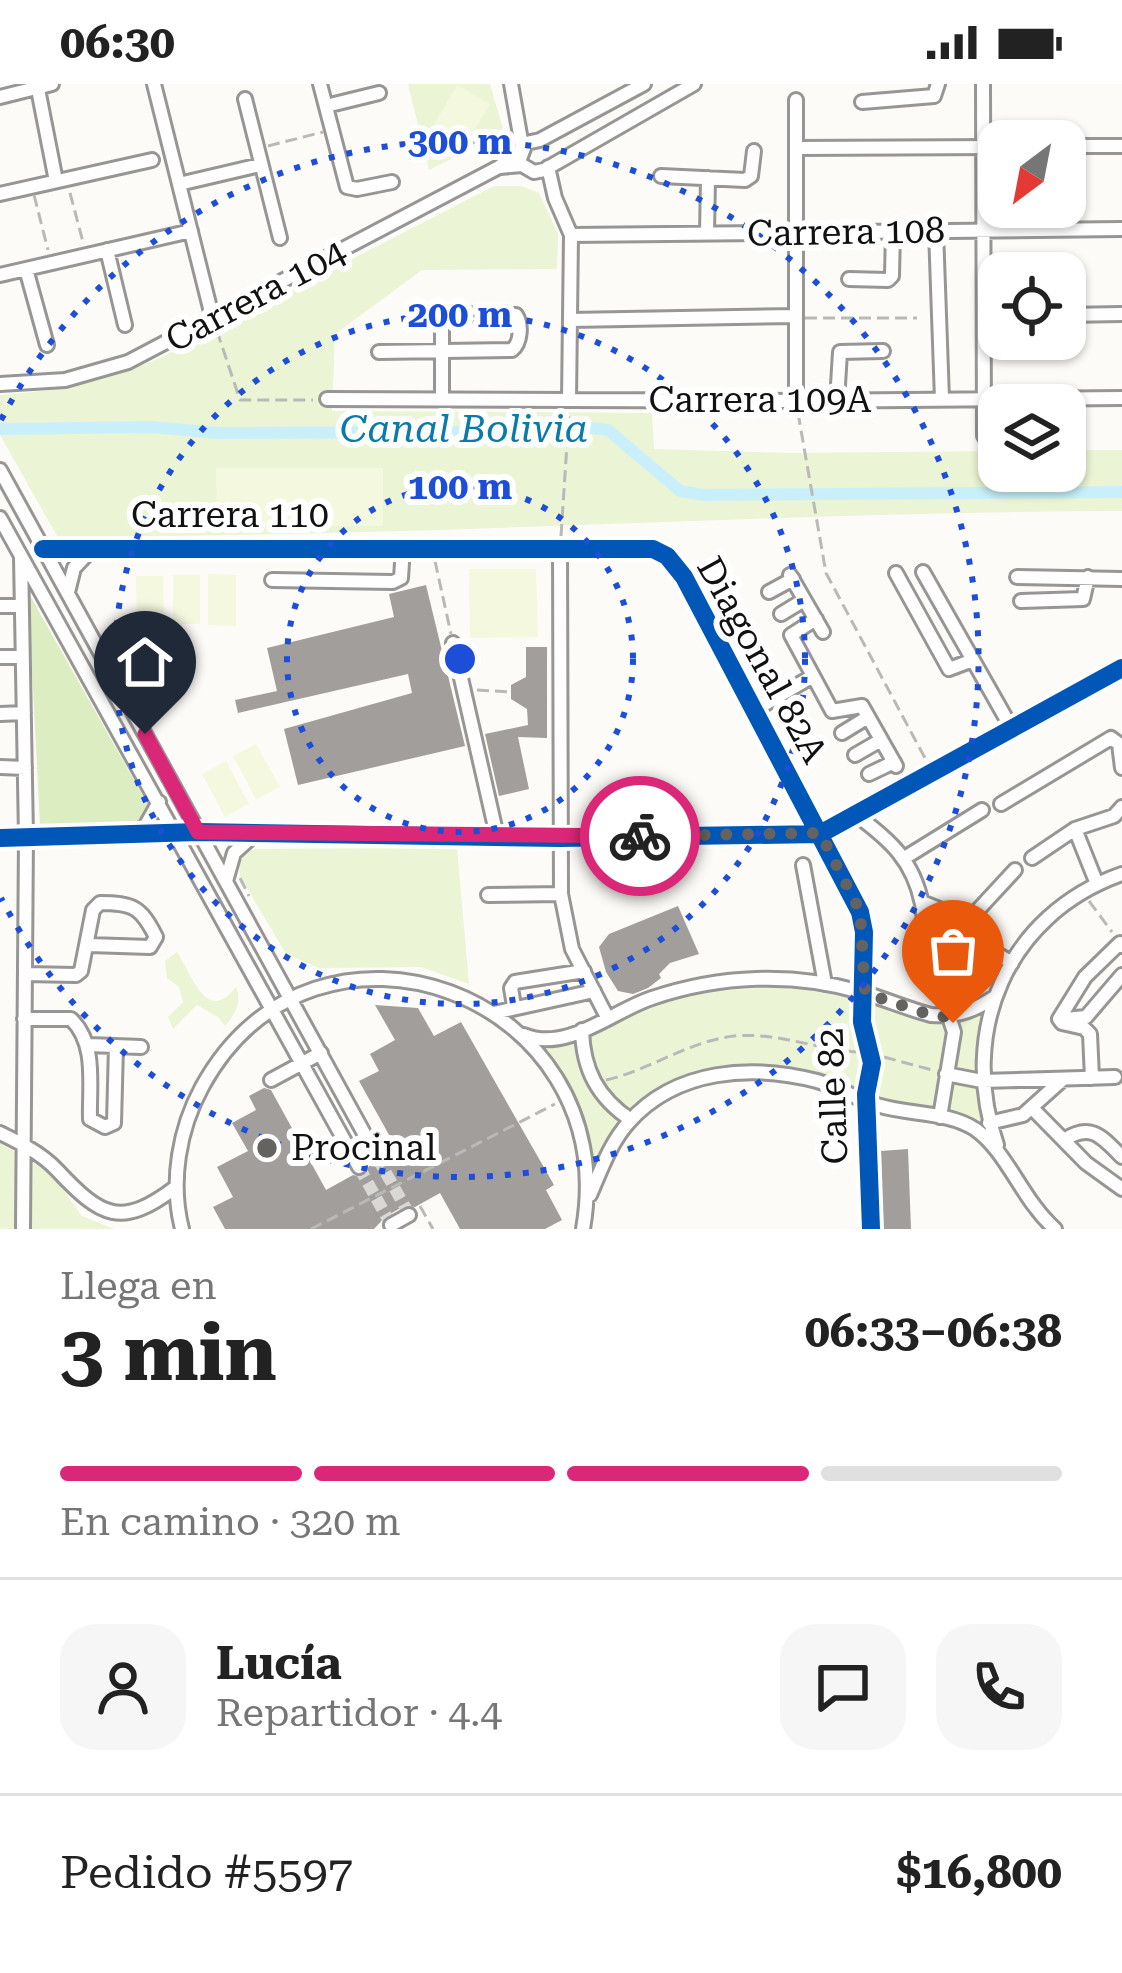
<!DOCTYPE html>
<html lang="es">
<meta charset="utf-8">
<style>
body{margin:0;font-family:"Roboto Serif",serif;background:#f6f6f6;color:#222;height:100vh;display:flex;flex-direction:column;font-size:45px;white-space:nowrap}
*{box-sizing:border-box;margin:0}
p{font-size:39px;color:#767676}
.icon{flex:none;width:66px;height:66px;fill:none;stroke:currentColor;stroke-width:2;stroke-linecap:round;stroke-linejoin:round}
.map{position:relative;height:1145px;overflow:hidden}
.panel{display:flex;flex-direction:column;background:#fff;flex:1}
.panel>*{flex:none}
.needle{width:78px;rotate:212deg}
.tools{position:absolute;left:978px;top:36px;display:grid;gap:24px}
.tools a{display:grid;place-items:center;width:108px;height:108px;border-radius:24px;background:#fff;box-shadow:0 3px 9px #0004;font-size:60px}
.pin{position:absolute;display:grid;place-items:center;width:102px;height:102px;color:#fff;margin:-123px -51px;border-radius:50% 50% 50% 0;rotate:-45deg;box-shadow:0 0 12px #0007}
.pin .icon{rotate:45deg}
.courier{position:absolute;display:grid;place-items:center;width:120px;height:120px;margin:-60px;border:9px solid #db2777;border-radius:50%;background:#fff;color:#222;box-shadow:0 3px 15px #0007}
.headline em{font-style:normal;font-weight:700}
.headline div{display:flex;flex-direction:column-reverse}
.headline{display:flex;align-items:center;justify-content:space-between;height:204px;padding:0 60px}
h1{font-size:78px;font-weight:700;line-height:90px}
.bar{display:grid;grid-template-columns:repeat(4,1fr);gap:18px 12px;align-content:center;height:144px;padding:0 60px}
.bar i{height:15px;border-radius:9px;background:#e0e0e0}
.bar .on{background:#db2777}
.bar p{grid-column:span 4}
.line{display:flex;align-items:center;gap:30px;padding:0 60px;border-top:3px solid #e0e0e0}
.line div{flex:1}
.round{display:grid;place-items:center;flex:none;width:126px;height:126px;border-radius:36px;background:#f6f6f6}
.status{display:flex;justify-content:space-between;align-items:center;height:84px;padding:0 60px;background:#fff;direction:ltr}
.status svg{height:33px;fill:currentColor}
.map>svg:first-child{display:block}
.green{fill:#ebf4d5}
.forest{fill:#ddedc2}
.pitch{fill:#f4f8df}
.lines{fill:none;stroke-linecap:round;stroke-linejoin:round}
.canal{stroke:#c9f0fa;stroke-width:12}
.building{fill:#a19e9c}
.minor-tunnel{stroke:#dad8d4;stroke-width:12;stroke-dasharray:12 6;stroke-linecap:butt}
.minor-casing{stroke:#979695;stroke-width:18}
.path{stroke:#b9b9b8;stroke-width:3;stroke-dasharray:12 6;stroke-linecap:butt}
.minor{stroke:#fffefe;stroke-width:12}
.cycleway-casing{stroke:#fff;stroke-width:26}
.cycleway{stroke:#0057b8;stroke-width:18}
.done{stroke:#646362;stroke-width:12;stroke-dasharray:0 21.6}
.route{stroke:#db2777;stroke-width:15}
.ring{fill:none;stroke:#1d4ed8;stroke-width:6;stroke-dasharray:6 12}
.poi-dot{fill:#646362;stroke:#fff;stroke-width:4.5}
.labels{text-anchor:middle;dominant-baseline:central;stroke-width:12;stroke-linejoin:round;paint-order:stroke}
.street-label{font-size:36px;fill:#111;stroke:#fff}
.poi-label{font-size:36px;fill:#111;stroke:#fff;text-anchor:start}
.water-label{font-size:39px;font-style:italic;fill:#0a7aaa;stroke:#fff}
.centre{fill:#1d4ed8;stroke:#fff;stroke-width:6}
.ring-label{font-size:36px;text-anchor:middle;font-weight:bold;fill:#1d4ed8;stroke:#fff;stroke-width:12;stroke-linejoin:round;paint-order:stroke}
</style>
<div class="status"><b>06:30</b><svg viewBox="0 0 49 12"><path d="M0 12V9h3v3zM5 12V6h3v6zM10 12V3h3v9zM15 12V0h3v12zM26 1h20v11H26zM47 4h2v5h-2z"/></svg></div>
<div class="map">
<svg width="1122" height="1145" viewBox="0 0 1122 1145">
<rect width="100%" height="100%" fill="#fdfbf7"/>
<path class="green" d="M 408,0 L 490,0 L 504,48 L 429,86 Z
M 494,102 L 521,102 L 539,109 L 558,150 L 557,185 L 422,186 L 335,250 L 332,327 L 652,329 L 654,365 L 789,369 L 999,367 L 999,387 L 1065,387 L 1065,366 L 1122,366 L 1122,427 C 767,428 412,454 57,452 L 0,351 L 0,311 C 65,306 102,299 162,273 Z
M 457,764 L 469,900 L 421,883 L 319,884 L 286,870 L 240,792 L 239,778 L 245,768 L 256,765 Z
M 177,868 C 193,892 206,941 236,903 C 242,917 235,931 225,942 L 218,933 L 197,921 L 173,945 L 168,933 L 183,918 L 179,903 L 167,894 L 165,877 Z
M 779,903 C 804,906 830,909 854,915 C 896,925 937,950 981,932 C 972,968 974,1003 983,1038 C 955,1023 922,1024 892,1016 C 862,1007 834,994 804,986 C 715,964 623,1001 593,1091 C 587,1042 576,1001 541,965 C 580,965 610,935 647,923 C 691,908 733,905 779,903 Z
M 0,1059 L 52,1090 L 82,1132 L 114,1145 L 0,1145 Z"/>
<path class="forest" d="M 28,508 L 148,721 L 137,738 L 40,741 Z"/>
<path class="pitch" d="M 457,1 L 490,20 L 464,65 L 431,46 Z
M 216,384 L 383,384 L 383,442 L 217,442 Z
M 469,485 L 536,485 L 538,553 L 470,554 Z
M 208,490 L 236,491 L 236,542 L 208,541 Z
M 173,491 L 200,491 L 200,540 L 173,540 Z
M 136,492 L 163,492 L 164,541 L 137,541 Z
M 256,660 L 280,703 L 256,715 L 233,672 Z
M 226,677 L 249,720 L 225,733 L 202,690 Z"/>
<g class="lines">
<path class="canal" d="M 0,345 L 151,343 L 219,349 L 495,348 L 583,343 L 608,346 L 680,407 L 704,411 L 1122,408"/>
</g>
<path class="building" d="M 426,501 L 465,662 L 298,701 L 284,645 L 412,609 L 408,590 L 238,629 L 235,616 L 277,607 L 267,564 L 394,533 L 389,510 Z
M 526,563 L 547,563 L 547,654 L 518,653 L 529,705 L 499,712 L 485,650 L 528,641 L 527,625 L 511,615 L 511,601 L 526,593 Z
M 678,822 L 699,870 L 670,879 L 659,890 L 661,894 L 648,904 L 633,910 L 618,907 L 606,888 L 599,863 L 609,850 Z
M 375,921 L 418,924 L 434,952 L 461,938 L 554,1101 L 546,1106 L 562,1136 L 545,1145 L 460,1145 L 440,1109 L 415,1123 L 404,1122 L 385,1133 L 374,1145 L 225,1145 L 213,1123 L 233,1113 L 217,1083 L 248,1067 L 232,1039 L 256,1026 L 249,1012 L 264,1004 L 271,1006 L 326,1106 L 353,1091 L 363,1093 L 369,1082 L 381,1083 L 398,1067 L 359,997 L 379,987 L 370,970 L 395,956 Z
M 908,1065 L 911,1145 L 882,1145 L 881,1067 Z"/>
<g class="lines">
<path class="minor-tunnel" d="M 377,1073 L 409,1130
M 359,1083 L 390,1139"/>
<g class="minor-casing">
<path id="minor" d="M 37,0 L 56,97
M 154,0 L 213,236
M 320,0 L 347,103 L 357,105 L 392,98
M 511,0 L 522,62
M 983,0 L 984,352
M 0,13 L 52,0
M 245,15 L 280,154
M 796,16 L 796,317
M 862,18 L 934,12 L 938,0
M 326,22 L 379,9
M 1065,62 L 1122,62
M 796,64 L 999,63
M 520,75 L 526,59 L 540,56 L 644,0
M 500,83 L 522,81 L 534,88 L 544,86 L 694,0
M 548,83 L 555,114 L 571,151 L 569,316
M 661,92 L 745,96 L 751,92 L 754,67
M 179,100 L 260,81
M 0,110 L 152,76
M 936,147 L 942,315
M 707,149 L 708,94
M 571,151 L 1122,145
M 107,166 L 125,241
M 26,185 L 47,261
M 0,191 L 191,147
M 849,195 L 888,196 L 892,192 L 893,147
M 1065,231 L 1122,230
M 570,236 L 796,232
M 379,268 L 512,266 C 521,259 522,240 516,231 L 449,230 L 442,234 L 442,315
M 0,300 L 65,296 L 128,278 L 499,83 L 520,67
M 327,315 L 796,317 L 1122,314
M 837,317 L 840,268 L 883,267
M 0,386 L 377,1073
M 0,434 L 359,1083
M 43,465 L 653,465 L 667,472 L 684,493 L 860,828 L 864,848 L 862,938 L 872,979 L 866,1010 L 871,1145
M 560,465 L 561,810 L 572,865 L 607,933
M 21,473 L 26,753 L 23,1145
M 923,488 L 1012,645
M 896,489 L 949,585 L 973,576
M 790,491 L 823,548
M 1017,493 L 1122,495
M 272,496 L 393,498 L 401,494 L 403,463
M 68,508 L 74,484 L 92,465
M 769,508 L 793,495
M 1021,517 L 1083,515 L 1088,493
M 0,522 L 21,522
M 781,530 L 804,516
M 816,535 L 791,551 L 832,627 L 862,622 L 896,682
M 453,559 L 497,752
M 0,573 L 22,573
M 753,627 L 813,592
M 0,630 L 24,629
M 842,649 L 868,633
M 855,671 L 881,656
M 0,683 L 25,684
M 869,690 L 894,678
M 1001,720 L 1111,654 L 1119,660 L 1122,684
M 855,730 C 890,756 913,776 922,820 C 925,837 922,853 932,867 L 952,866 L 978,826 L 1015,786
M 1075,745 L 1097,800
M 135,750 L 146,741 L 159,718
M 0,754 L 198,748 L 560,754 L 820,750 L 1122,584
M 906,773 L 982,726
M 1032,774 L 1075,745 L 1114,732 L 1122,723
M 803,781 L 825,900
M 226,797 L 234,769 L 255,750
M 488,811 L 561,810
M 922,818 L 942,826 L 963,849 L 1012,879
M 25,890 L 76,891 L 81,887 L 93,826 L 100,819 C 133,819 141,823 156,853 L 150,863 L 89,861
M 514,922 L 511,904 L 515,898 L 584,887
M 494,929 L 594,907
M 24,935 L 71,935 C 97,960 89,1001 90,1035 L 105,1043 L 114,1039 L 116,962
M 1065,935 L 1086,933 L 1122,891
M 582,946 C 583,986 598,1014 631,1036
M 524,951 C 567,969 612,927 652,914 C 720,891 793,888 861,908 C 885,915 908,925 931,931 C 958,933 974,927 996,912
M 89,961 L 141,963
M 946,990 L 982,997 L 1115,993
M 1092,994 L 1090,950 L 1084,944 L 1062,939 L 1059,935 L 1085,893 L 1120,859 L 1122,862
M 271,996 L 321,969
M 1032,1024 L 1086,1079 L 1122,1105
M 940,1033 L 954,948 L 949,933
M 989,1039 L 1023,1031 L 1062,996
M 0,1049 C 20,1059 41,1069 57,1086 C 101,1133 121,1145 176,1103
M 1064,1056 C 1091,1038 1102,1053 1122,1073
M 997,1061 C 958,948 1006,831 1122,790
M 590,1111 C 601,1086 610,1059 629,1038 C 676,985 752,980 817,997 C 838,1003 856,1015 877,1021 C 908,1031 947,1027 975,1045 C 1007,1067 1022,1116 1055,1145
M 391,1141 L 409,1131
M 182,1145 C 170,1098 179,1045 202,1003 C 315,796 624,910 583,1145"/>
</g>
<path class="path" d="M 268,62 L 323,48
M 70,109 L 83,158
M 34,111 L 48,166
M 805,234 L 917,234
M 217,247 L 240,316 L 313,316
M 798,329 L 826,489 L 926,676
M 561,452 L 569,329
M 435,477 L 451,550
M 477,606 L 511,608
M 240,794 L 249,812
M 1089,817 L 1112,848
M 884,973 L 932,986
M 606,996 C 650,986 689,957 734,952 C 777,948 815,965 857,968
M 377,1047 L 389,1067
M 420,1122 L 433,1145
M 311,1145 L 555,1020"/>
<use href="#minor" class="minor"/>
<g class="cycleway-casing">
<path id="cycleway" d="M 43,465 L 653,465 L 667,472 L 684,493 L 860,828 L 864,848 L 862,938 L 872,979 L 866,1010 L 871,1145
M 0,754 L 198,748 L 560,754 L 820,750 L 1122,584"/>
</g>
<use href="#cycleway" class="cycleway"/>
</g>
<g class="lines">
<path class="done" d="M 640,752 L 820,749 L 860,827 L 865,909 L 931,931 L 949,933 L 953,939"/>
<path class="route" d="M 145,650 L 198,748 L 640,752"/>
</g>
<g class="ring">
<circle cx="460" cy="575" r="173"/>
<circle cx="460" cy="575" r="345"/>
<path d="M1 336A518 518 0 1 1 1 814"/>
</g>
<circle class="poi-dot" cx="267" cy="1064" r="12"/>
<g class="labels">
<g class="street-label">
<text transform="translate(846 148) rotate(-1)">Carrera 108</text>
<text transform="translate(256 212) rotate(-28)">Carrera 104</text>
<text x="760" y="316">Carrera 109A</text>
<text x="230" y="431">Carrera 110</text>
<text transform="translate(762 576) rotate(61)">Diagonal 82A</text>
<text transform="translate(833 1012) rotate(-92)">Calle 82</text>
</g>
<g class="poi-label">
<text x="291" y="1064">Procinal</text>
</g>
<g class="water-label">
<text x="464" y="345">Canal Bolivia</text>
</g>
</g>
<circle cx="460" cy="575" r="18" class="centre"/>
<g class="ring-label">
<text x="460" y="70">300 m</text>
<text x="460" y="243">200 m</text>
<text x="460" y="415">100 m</text>
</g>
</svg>
<div class="tools">
<a><svg class="needle" viewBox="-14 -14 28 28"><path d="M0-13l5 13h-10z" fill="#e53935"/><path d="M0 13l5-13h-10z" fill="#767676"/></svg></a>
<a><svg class="icon" aria-label="locate" viewBox="0 0 24 24"><circle cx="12" cy="12" r="6"/><path d="M12 2v4M12 18v4M2 12h4M18 12h4"/></svg></a>
<a><svg class="icon" aria-label="layers" viewBox="0 0 24 24"><path d="M12 4l9 5-9 5-9-5zM3 14l9 5 9-5"/></svg></a>
</div>
<div class="pin" style="left:953px;top:939px;background:#ea580c"><svg class="icon" aria-label="bag" viewBox="0 0 24 24"><path d="M5 8h14l-1 12H6zM9 8a3 3 0 0 1 6 0"/></svg></div>
<div class="pin" style="left:145px;top:650px;background:#1f2937"><svg class="icon" aria-label="home" viewBox="0 0 24 24"><path d="M3 11l9-7 9 7M6 9v11h12V9"/></svg></div>
<div class="courier" style="left:640px;top:752px"><svg class="icon" aria-label="bike" viewBox="0 0 24 24"><circle cx="6" cy="16" r="4"/><circle cx="18" cy="16" r="4"/><path d="M6 16l4-8h5l3 8M10 8l3 8H6M13 5h3"/></svg></div>
</div>
<section class="panel">
<div class="headline"><div><h1>3 min</h1><p>Llega en</p></div><em>06:33–06:38</em></div>
<div class="bar"><i class="on"></i><i class="on"></i><i class="on"></i><i></i><p>En camino · 320 m</p></div>
<div class="line" style="height:216px"><a class="round"><svg class="icon" aria-label="person" viewBox="0 0 24 24"><circle cx="12" cy="8" r="4"/><path d="M4 21q1-7 8-7t8 7"/></svg></a><div><b>Lucía</b><p>Repartidor · 4.4</p></div><a class="round"><svg class="icon" aria-label="chat" viewBox="0 0 24 24"><path d="M4 5h16v11H9l-5 4z"/></svg></a><a class="round"><svg class="icon" aria-label="phone" viewBox="0 0 24 24"><path d="M5 4h4l2 5-3 2q2 4 5 5l2-3 5 2v4C11 20 4 13 5 4z"/></svg></a></div>
<div class="line" style="height:156px"><div>Pedido #5597</div><b>$16,800</b></div>
</section>
